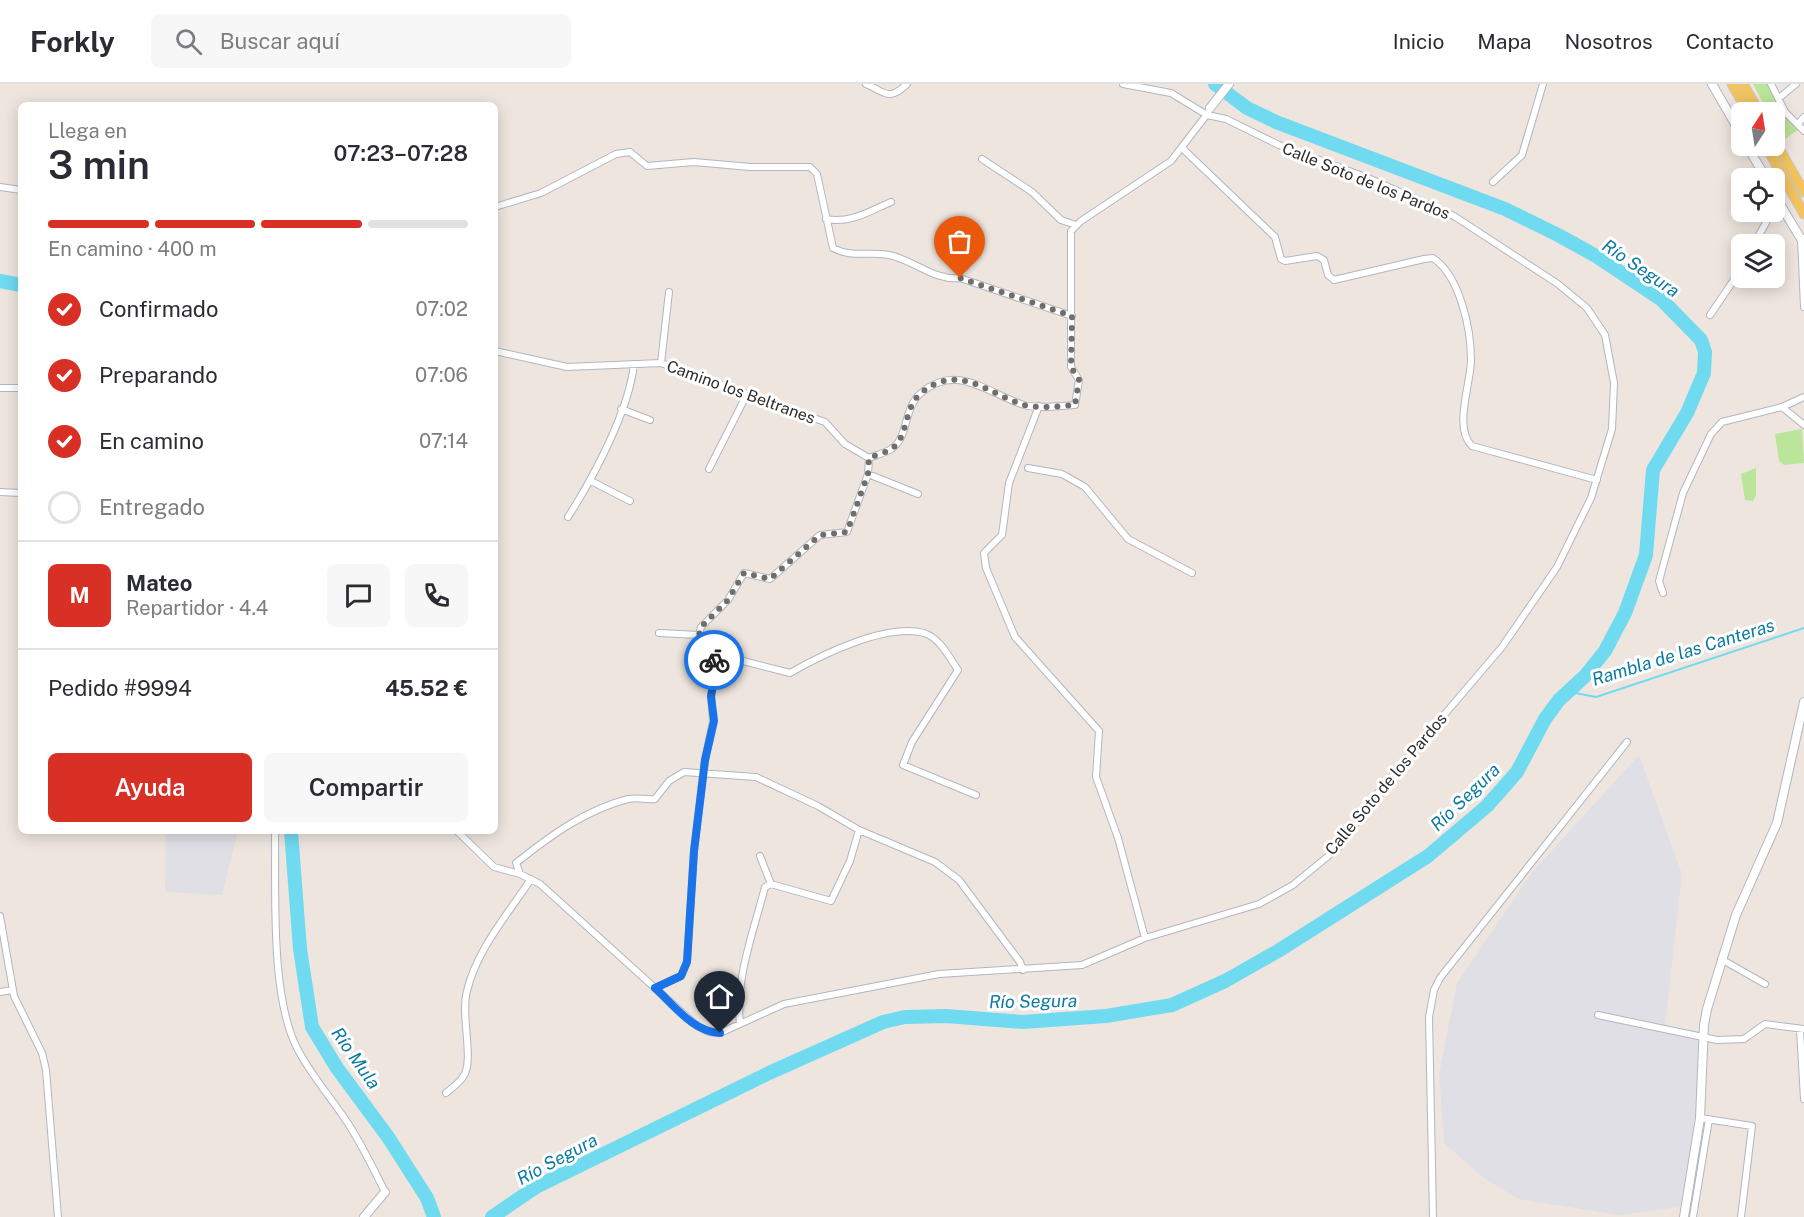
<!DOCTYPE html>
<html lang="es">
<meta charset="utf-8">
<style>
body{margin:0;font-family:"Public Sans",sans-serif;background:#f7f7f7;color:#2b2b33;height:100vh;display:flex;flex-direction:column;font-size:22px;white-space:nowrap}
*{box-sizing:border-box;margin:0}
p{font-size:20px;color:#7c7c81}
.icon{flex:none;width:33px;height:33px;fill:none;stroke:currentColor;stroke-width:2;stroke-linecap:round;stroke-linejoin:round}
.map{position:relative;flex:1;overflow:hidden}
.panel{position:absolute;left:18px;top:18px;width:480px;height:732px;display:flex;flex-direction:column;background:#fff;border-radius:9px;box-shadow:0 3px 15px #0003}
.panel>*{flex:none}
.needle{width:39px;rotate:12deg}
.controls{position:absolute;left:1731px;top:18px;display:grid;gap:12px}
.controls a{display:grid;place-items:center;width:54px;height:54px;border-radius:9px;background:#fff;box-shadow:0 3px 15px #0003;font-size:30px}
.pin{position:absolute;display:grid;place-items:center;width:51px;height:51px;color:#fff;margin:-62px -26px;border-radius:50% 50% 50% 0;rotate:-45deg;box-shadow:0 0 6px #0007}
.pin .icon{rotate:45deg}
.courier{position:absolute;display:grid;place-items:center;width:60px;height:60px;margin:-30px;border:4px solid #1a73e8;border-radius:50%;background:#fff;color:#222;box-shadow:0 2px 8px #0007}
.head em{font-style:normal;font-weight:600}
.head div{display:flex;flex-direction:column-reverse}
.head{display:flex;align-items:center;justify-content:space-between;height:102px;padding:0 30px}
h1{font-size:39px;font-weight:600;line-height:45px}
.bar{display:grid;grid-template-columns:repeat(4,1fr);gap:9px 6px;align-content:center;height:72px;padding:0 30px}
.bar i{height:8px;border-radius:4px;background:#e1e1e2}
.bar .current{background:#d93025}
.bar p{grid-column:span 4}
.line{display:flex;align-items:center;gap:15px;padding:0 30px;border-top:2px solid #e1e1e2}
.line div{flex:1}
.round{display:grid;place-items:center;flex:none;width:63px;height:63px;border-radius:9px;background:#f7f7f7}
ol{padding:0 30px;list-style:none}
li{display:flex;align-items:center;gap:18px;height:66px}
li p{margin-inline-start:auto}
li .icon{padding:6px;border-radius:50%;background:#d93025;color:#fff;stroke-width:4}
li:last-child{color:#7c7c81}
li i{width:33px;height:33px;border:3px solid #e1e1e2;border-radius:50%}
.button{display:flex;gap:12px;margin-top:auto;padding:12px 30px}
.button a{flex:1;height:69px;border-radius:9px;background:#d93025;color:#fff;font-size:24px;font-weight:600;line-height:69px;text-align:center}
.button a+a{background:#f7f7f7;color:#2b2b33}
header{display:flex;align-items:center;gap:36px;box-sizing:border-box;height:84px;padding:0 30px;background:#fff;border-bottom:2px solid #e1e1e2}
header strong{font-size:28px}
nav{display:flex;gap:33px;margin-inline-start:auto;font-size:21px}
.search{width:420px;height:54px;background:#f7f7f7;display:flex;align-items:center;gap:15px;box-sizing:border-box;padding:0 21px;border-radius:9px;color:#7c7c81;font-size:22px}
.map>svg:first-child{display:block}
.industrial{fill:#e0dfe6}
.green{fill:#bae59a}
.lines{fill:none;stroke-linecap:round;stroke-linejoin:round}
.stream{stroke:#70daf1;stroke-width:2}
.river{stroke:#70daf1;stroke-width:14}
.street-casing{stroke:#b2b6c0;stroke-width:8}
.secondary-casing{stroke:#b2b6c0;stroke-width:10}
.primary-casing{stroke:#c8c8c8;stroke-width:11}
.street{stroke:#fff;stroke-width:6}
.secondary{stroke:#fff;stroke-width:8}
.primary{stroke:#f3c45e;stroke-width:9}
.done{stroke:#706d6a;stroke-width:6;stroke-dasharray:0 10.8}
.route{stroke:#1a73e8;stroke-width:8}
.labels{text-anchor:middle;dominant-baseline:central;stroke-width:6;stroke-linejoin:round;paint-order:stroke}
.street-label{font-size:16px;fill:#2c2c2c;stroke:#fff}
.water-label{font-size:18px;font-style:italic;fill:#0b7aa1;stroke:#fff}
</style>
<header>
<strong>Forkly</strong>
<div class="search"><svg class="icon" aria-label="search" viewBox="0 0 24 24"><circle cx="10" cy="10" r="6"/><path d="M15 15l6 6"/></svg>Buscar aquí</div>
<nav><a>Inicio</a><a>Mapa</a><a>Nosotros</a><a>Contacto</a></nav>
</header>
<div class="map">
<svg width="1804" height="1133" viewBox="0 0 1804 1133">
<rect width="100%" height="100%" fill="#eee6de"/>
<path class="industrial" d="M 1639,671 L 1682,790 L 1665,942 L 1704,949 L 1703,992 L 1686,1122 L 1620,1131 L 1518,1115 L 1481,1092 L 1444,1059 L 1439,990 L 1457,899 L 1533,787 Z
M 166,747 L 238,747 L 222,811 L 165,808 Z"/>
<path class="green" d="M 1753,0 L 1768,0 L 1800,45 L 1783,56 L 1775,41 L 1774,28 L 1768,28 Z
M 1802,345 L 1804,379 L 1784,381 L 1779,377 L 1775,350 Z
M 1756,384 L 1756,411 L 1753,417 L 1745,416 L 1741,390 Z"/>
<g class="lines">
<path class="stream" d="M 1570,608 L 1596,613 L 1804,544"/>
<path class="river" d="M 0,197 L 21,201
M 291,747 L 300,865 L 312,943 L 337,984 L 388,1053 L 427,1114 L 434,1133
M 492,1133 L 536,1103 L 769,989 L 883,938 L 905,933 L 946,932 L 1023,938 L 1106,932 L 1172,921 L 1225,897 L 1278,867 L 1428,772 L 1487,722 L 1517,688 L 1545,635 L 1559,616 L 1585,592 L 1605,567 L 1625,529 L 1646,471 L 1653,386 L 1687,329 L 1704,289 L 1705,268 L 1701,256 L 1662,216 L 1596,172 L 1558,151 L 1505,125 L 1276,38 L 1247,24 L 1215,0"/>
<g class="street-casing">
<path id="street" d="M 866,0 C 885,8 888,18 907,0
M 1771,0 L 1785,28 L 1804,47
M 1779,14 L 1796,0
M 1798,40 L 1804,33
M 1182,64 L 1275,153 L 1281,175 L 1285,177 L 1317,172 L 1324,176 L 1328,191 L 1334,196 L 1424,175 L 1433,174 C 1460,192 1471,245 1471,276 C 1471,299 1453,344 1472,362 L 1597,396
M 982,75 L 1032,108 L 1061,136 L 1076,141
M 1493,98 L 1522,71 L 1543,0
M 0,103 L 21,106
M 495,123 L 541,109 L 616,70 L 630,68 L 647,82 L 694,78 L 750,83 L 810,83 L 817,90 L 833,164 C 851,174 870,167 889,171 C 914,176 934,197 960,194 L 1072,232
M 826,135 C 850,140 870,127 891,118
M 1801,155 L 1804,223
M 1754,160 L 1772,128
M 1710,231 L 1742,184
M 495,267 L 567,283 L 661,279 L 825,338 L 845,360 L 869,374 C 876,371 885,369 891,365 C 909,354 903,324 921,309 C 958,278 988,310 1024,321 C 1039,325 1059,322 1075,321 L 1079,296 L 1071,283 L 1071,147 L 1081,137 L 1171,77 L 1208,29
M 661,279 L 669,208
M 0,304 L 21,304
M 1039,322 L 1009,399 L 1002,451 L 984,469 L 986,484 L 1015,553 L 1099,647 L 1096,693 L 1118,754 L 1145,854
M 1782,323 L 1804,341
M 621,325 L 650,336
M 1028,384 L 1062,390 L 1085,403 L 1128,455 L 1192,489
M 709,385 L 747,310
M 868,390 L 918,410
M 591,397 L 630,417
M 0,408 L 21,409
M 568,433 C 593,394 629,327 634,280
M 1663,509 L 1659,497 L 1683,409 L 1711,350 L 1722,338 L 1782,323 L 1804,313
M 659,549 L 699,551
M 714,576 L 743,577 L 790,589 C 821,571 886,539 924,549 C 940,554 949,573 958,586 L 912,658 L 903,681 L 976,711
M 859,746 L 935,778 L 959,796 L 1020,878 L 1023,886
M 275,747 C 276,807 270,911 297,964 C 309,988 328,1010 343,1032 C 360,1056 372,1082 385,1108
M 457,747 L 494,783 L 520,790 L 540,800 L 697,942 L 709,948 L 720,949 L 784,920 L 939,890 L 1082,881 L 1145,854 L 1259,820 L 1293,801 L 1338,764 L 1375,712 L 1502,563 L 1557,483 L 1591,414 L 1612,345 L 1614,299 L 1605,251 L 1587,224 L 1558,200 L 1454,132 L 1368,94 L 1279,61 L 1226,35 L 1207,31 L 1171,9 L 1123,0
M 760,772 L 771,800
M 520,790 L 516,779 C 550,752 585,726 628,715 C 636,713 646,716 655,715 L 669,697 L 684,688 L 756,693 L 818,722 L 859,746 L 850,777 L 831,817 L 771,800 L 765,803 C 754,846 735,895 740,940
M 0,832 L 14,912 L 42,969 L 46,986 L 58,1133
M 1721,875 L 1765,900
M 655,904 L 681,892 L 687,878 L 694,767 L 705,676 L 713,637 L 711,612 L 717,581 L 698,555 L 701,543 L 728,516 L 744,489 L 770,495 L 820,451 L 847,448 L 868,390 L 869,374
M 0,908 L 12,906
M 1598,931 L 1717,956 L 1744,955 L 1765,940 L 1804,945
M 1800,945 L 1804,1015
M 446,1009 C 452,1004 459,999 463,993 C 475,977 460,931 467,907 C 477,865 508,830 531,795
M 1700,1034 L 1752,1042 L 1741,1133
M 1433,1133 L 1429,933 L 1434,906 L 1440,894 L 1627,658
M 1693,1133 L 1709,1035"/>
</g>
<g class="secondary-casing">
<path id="secondary" d="M 1712,0 L 1742,52
M 1210,24 L 1229,0
M 1747,62 L 1766,94
M 1774,110 L 1801,155 L 1804,155
M 364,1133 L 385,1108
M 1684,1133 L 1700,1034 L 1704,941 L 1707,925 L 1736,831 L 1777,739 L 1804,618"/>
</g>
<g class="primary-casing">
<path id="primary" d="M 1732,0 L 1748,28
M 1743,0 L 1759,28
M 1774,56 L 1804,108
M 1766,62 L 1804,130"/>
</g>
<use href="#street" class="street"/>
<use href="#secondary" class="secondary"/>
<use href="#primary" class="primary"/>
</g>
<g class="lines">
<path class="done" d="M 714,576 L 704,566 L 698,555 L 701,543 L 728,516 L 744,489 L 770,495 L 820,451 L 847,448 L 868,390 L 869,374 C 876,371 885,369 891,365 C 909,354 903,324 921,309 C 958,278 988,310 1024,321 C 1039,325 1059,322 1075,321 L 1079,296 L 1071,283 L 1072,232 L 960,194"/>
<path class="route" d="M 714,576 L 717,581 L 711,612 L 714,637 L 705,676 L 694,767 L 687,878 L 681,892 L 655,904 C 674,921 693,948 720,949"/>
</g>
<g class="labels">
<g class="street-label">
<text transform="translate(1366 97) rotate(22)">Calle Soto de los Pardos</text>
<text transform="translate(741 308) rotate(20)">Camino los Beltranes</text>
<text transform="translate(1386 700) rotate(-50)">Calle Soto de los Pardos</text>
</g>
<g class="water-label">
<text transform="translate(1641 184) rotate(34)">Río Segura</text>
<text transform="translate(1683 568) rotate(-17)">Rambla de las Canteras</text>
<text transform="translate(1465 713) rotate(-44)">Río Segura</text>
<text transform="translate(1033 917) rotate(-1)">Río Segura</text>
<text transform="translate(356 974) rotate(55)">Río Mula</text>
<text transform="translate(557 1075) rotate(-28)">Río Segura</text>
</g>
</g>
</svg>
<div class="controls">
<a><svg class="needle" viewBox="-14 -14 28 28"><path d="M0-13l5 13h-10z" fill="#e53935"/><path d="M0 13l5-13h-10z" fill="#7c7c81"/></svg></a>
<a><svg class="icon" aria-label="locate" viewBox="0 0 24 24"><circle cx="12" cy="12" r="6"/><path d="M12 2v4M12 18v4M2 12h4M18 12h4"/></svg></a>
<a><svg class="icon" aria-label="layers" viewBox="0 0 24 24"><path d="M12 4l9 5-9 5-9-5zM3 14l9 5 9-5"/></svg></a>
</div>
<div class="pin" style="left:960px;top:194px;background:#ea580c"><svg class="icon" aria-label="bag" viewBox="0 0 24 24"><path d="M5 8h14l-1 12H6zM9 8a3 3 0 0 1 6 0"/></svg></div>
<div class="pin" style="left:720px;top:949px;background:#1f2937"><svg class="icon" aria-label="home" viewBox="0 0 24 24"><path d="M3 11l9-7 9 7M6 9v11h12V9"/></svg></div>
<div class="courier" style="left:714px;top:576px"><svg class="icon" aria-label="bike" viewBox="0 0 24 24"><circle cx="6" cy="16" r="4"/><circle cx="18" cy="16" r="4"/><path d="M6 16l4-8h5l3 8M10 8l3 8H6M13 5h3"/></svg></div>
<section class="panel">
<div class="head"><div><h1>3 min</h1><p>Llega en</p></div><em>07:23–07:28</em></div>
<div class="bar"><i class="current"></i><i class="current"></i><i class="current"></i><i></i><p>En camino · 400 m</p></div>
<ol>
<li><svg class="icon" aria-label="check" viewBox="0 0 24 24"><path d="M5 12l5 5 9-10"/></svg>Confirmado<p>07:02</p></li>
<li><svg class="icon" aria-label="check" viewBox="0 0 24 24"><path d="M5 12l5 5 9-10"/></svg>Preparando<p>07:06</p></li>
<li><svg class="icon" aria-label="check" viewBox="0 0 24 24"><path d="M5 12l5 5 9-10"/></svg>En camino<p>07:14</p></li>
<li><i></i>Entregado</li>
</ol>
<div class="line" style="height:108px"><b class="round" style="background:#d93025;color:#fff">M</b><div><b>Mateo</b><p>Repartidor · 4.4</p></div><a class="round"><svg class="icon" aria-label="chat" viewBox="0 0 24 24"><path d="M4 5h16v11H9l-5 4z"/></svg></a><a class="round"><svg class="icon" aria-label="phone" viewBox="0 0 24 24"><path d="M5 4h4l2 5-3 2q2 4 5 5l2-3 5 2v4C11 20 4 13 5 4z"/></svg></a></div>
<div class="line" style="height:78px"><div>Pedido #9994</div><b>45.52 €</b></div>
<div class="button"><a>Ayuda</a><a>Compartir</a></div>
</section>
</div>
